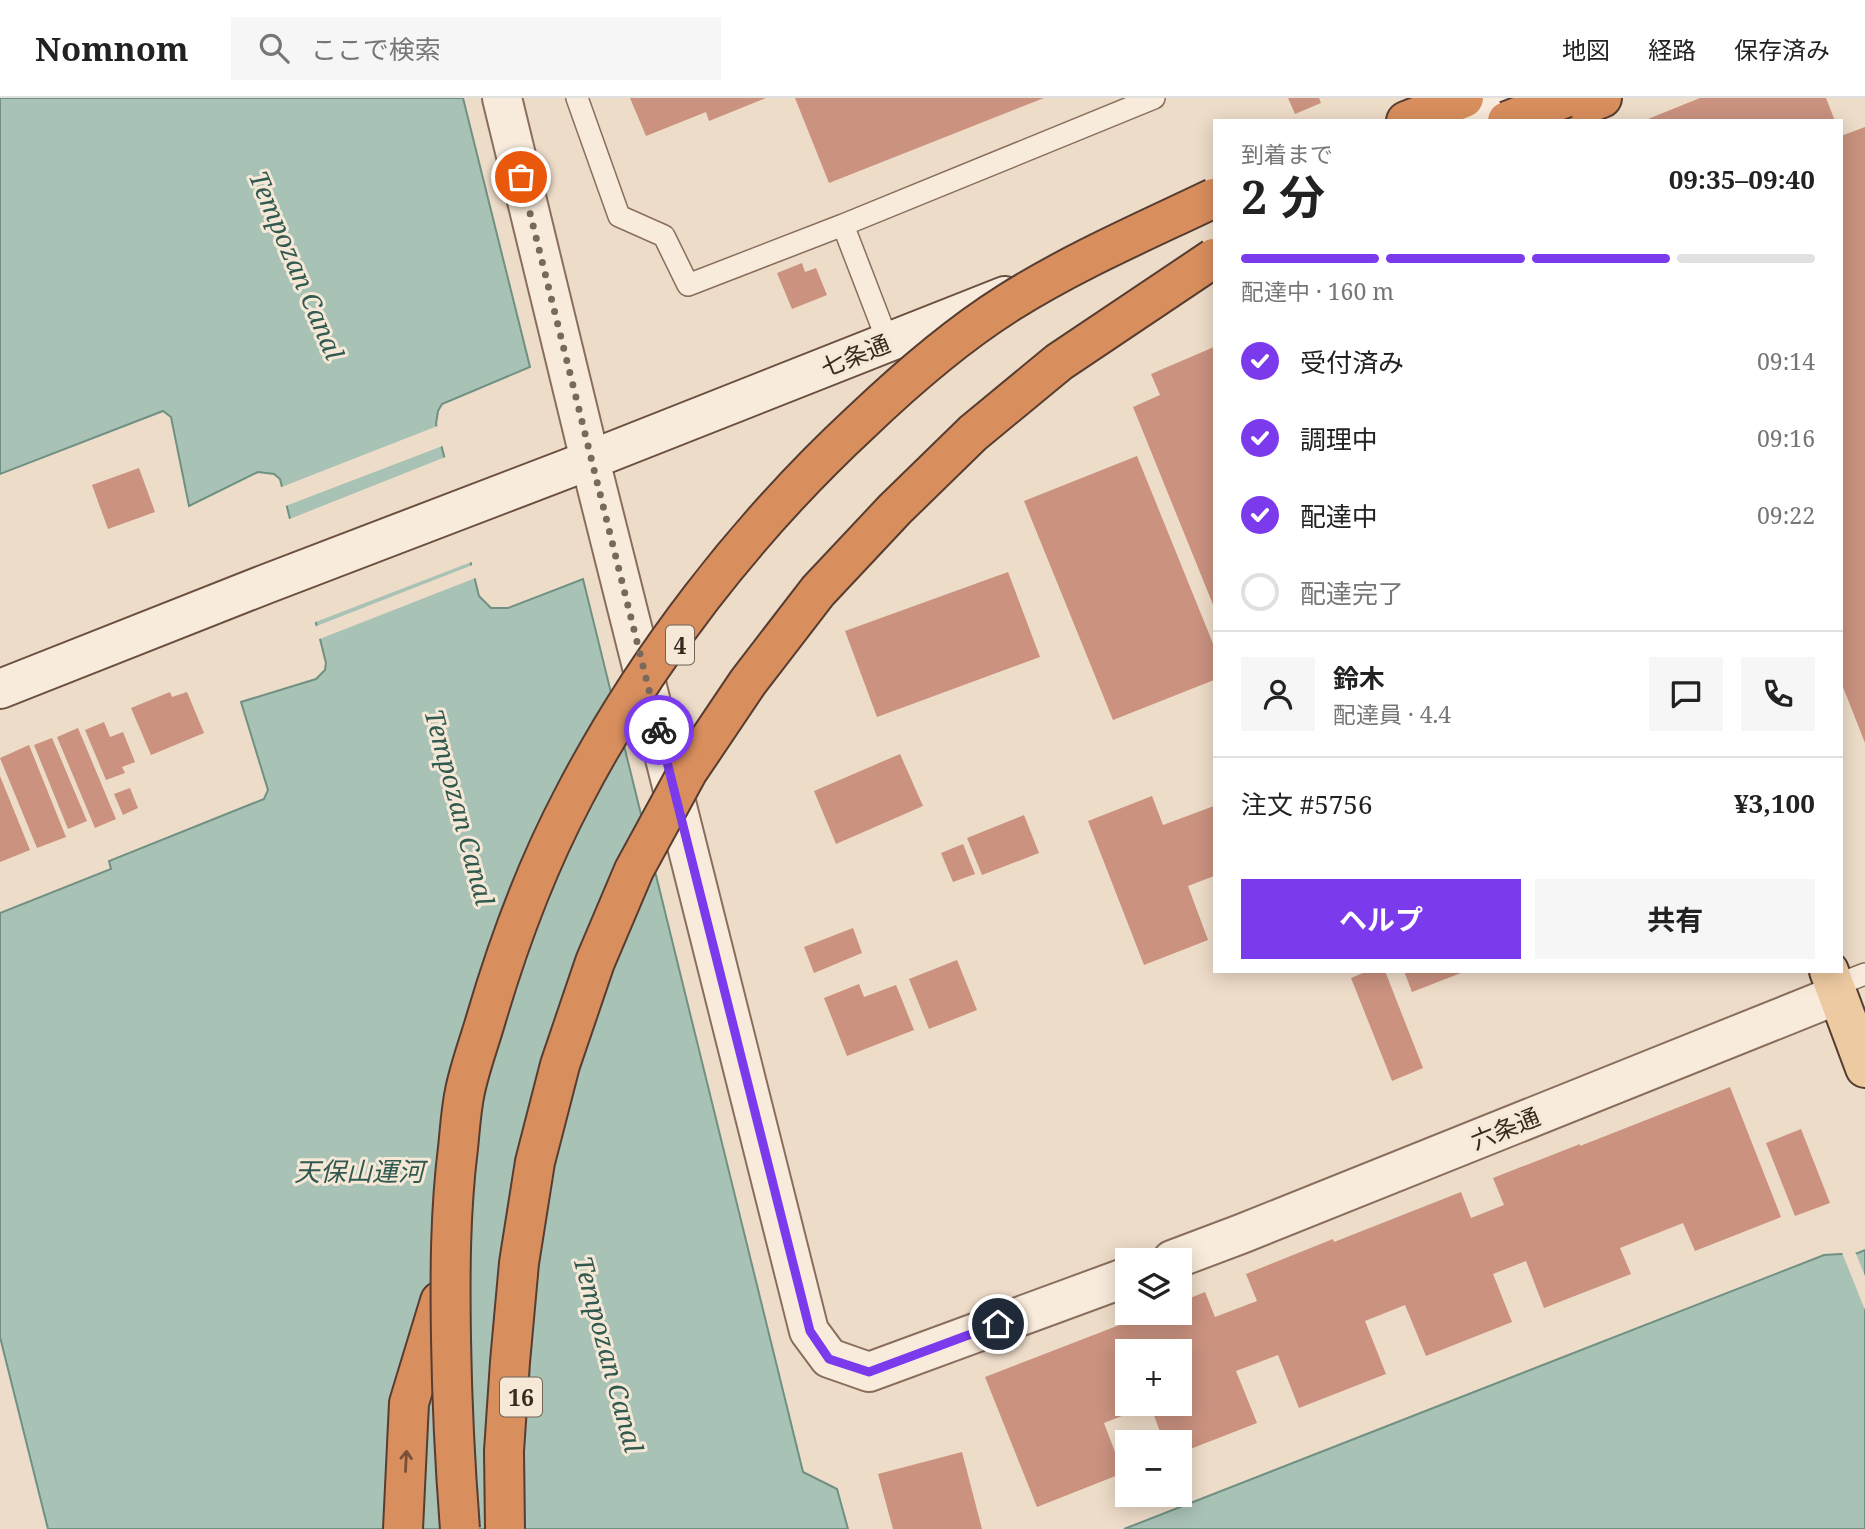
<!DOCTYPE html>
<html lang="ja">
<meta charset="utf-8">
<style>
body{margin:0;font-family:"Noto Serif","Noto Sans JP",serif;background:#f6f6f6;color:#222;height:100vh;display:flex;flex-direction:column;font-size:26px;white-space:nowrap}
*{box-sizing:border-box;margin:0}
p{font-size:23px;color:#767676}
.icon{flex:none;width:38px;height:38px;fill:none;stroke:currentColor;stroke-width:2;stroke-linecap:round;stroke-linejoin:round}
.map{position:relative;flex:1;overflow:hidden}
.panel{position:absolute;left:1213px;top:21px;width:630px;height:854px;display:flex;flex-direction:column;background:#fff;border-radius:0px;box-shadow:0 4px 18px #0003}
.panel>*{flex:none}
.tools{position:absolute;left:1115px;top:1150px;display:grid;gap:14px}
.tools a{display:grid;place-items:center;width:77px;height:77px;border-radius:0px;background:#fff;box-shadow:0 4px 18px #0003;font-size:35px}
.pin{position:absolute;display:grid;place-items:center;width:60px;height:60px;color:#fff;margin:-30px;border:4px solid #fff;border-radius:50%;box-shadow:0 2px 7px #0007}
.courier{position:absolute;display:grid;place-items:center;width:70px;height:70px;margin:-35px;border:5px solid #7c3aed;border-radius:50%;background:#fff;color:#222;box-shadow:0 2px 9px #0007}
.headline em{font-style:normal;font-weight:700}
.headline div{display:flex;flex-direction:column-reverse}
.headline{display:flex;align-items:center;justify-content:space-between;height:119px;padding:0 28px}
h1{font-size:46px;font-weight:700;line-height:52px}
.bar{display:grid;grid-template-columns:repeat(4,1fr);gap:10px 7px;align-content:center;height:84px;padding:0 28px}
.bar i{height:9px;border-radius:5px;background:#e0e0e0}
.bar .current{background:#7c3aed}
.bar p{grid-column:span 4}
.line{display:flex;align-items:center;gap:18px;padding:0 28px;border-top:2px solid #e0e0e0}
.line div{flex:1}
.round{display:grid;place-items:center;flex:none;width:74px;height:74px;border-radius:0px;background:#f6f6f6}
ol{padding:0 28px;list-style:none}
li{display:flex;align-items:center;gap:21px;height:77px}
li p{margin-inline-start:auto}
li .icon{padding:7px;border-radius:50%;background:#7c3aed;color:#fff;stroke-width:4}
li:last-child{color:#767676}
li i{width:38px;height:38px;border:4px solid #e0e0e0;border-radius:50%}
.button{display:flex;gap:14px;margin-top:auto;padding:14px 28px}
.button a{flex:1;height:80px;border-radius:0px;background:#7c3aed;color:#fff;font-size:28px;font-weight:700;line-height:80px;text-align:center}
.button a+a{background:#f6f6f6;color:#222}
header{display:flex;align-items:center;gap:42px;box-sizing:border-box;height:98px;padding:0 35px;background:#fff;border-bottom:2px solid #e0e0e0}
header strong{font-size:33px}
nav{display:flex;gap:38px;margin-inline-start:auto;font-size:24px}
.search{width:490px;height:63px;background:#f6f6f6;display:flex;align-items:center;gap:18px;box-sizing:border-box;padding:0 24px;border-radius:0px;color:#767676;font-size:26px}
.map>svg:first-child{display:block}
.water{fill:#a9c2b6;stroke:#6f9083;stroke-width:2}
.pier{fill:#eddcc8}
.building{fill:#ca927f;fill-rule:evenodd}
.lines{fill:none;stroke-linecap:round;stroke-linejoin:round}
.lane-casing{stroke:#896e5d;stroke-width:24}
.street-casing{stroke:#896e5d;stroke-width:42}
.secondary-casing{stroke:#6b4f40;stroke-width:42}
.primary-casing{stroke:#573d31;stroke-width:42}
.highway-casing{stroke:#573d31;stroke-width:42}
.lane{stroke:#f8ebdb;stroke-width:21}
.street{stroke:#f8ebdb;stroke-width:38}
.secondary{stroke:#f8ebdb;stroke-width:38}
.primary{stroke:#eecaa2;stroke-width:38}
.highway{stroke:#d98e5d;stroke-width:38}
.highway-bridge-casing{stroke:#573d31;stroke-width:42;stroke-linecap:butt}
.highway-bridge{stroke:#d98e5d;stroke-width:38}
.oneway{stroke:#7a5138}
.done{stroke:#79685b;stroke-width:7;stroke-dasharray:0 12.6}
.route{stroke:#7c3aed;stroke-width:9}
.labels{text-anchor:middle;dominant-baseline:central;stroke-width:6;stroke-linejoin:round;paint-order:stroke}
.shield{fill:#f5e8d7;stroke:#726257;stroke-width:2}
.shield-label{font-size:23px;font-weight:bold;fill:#3a2920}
.street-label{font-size:24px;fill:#3a2920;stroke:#f5e8d7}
.water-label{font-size:26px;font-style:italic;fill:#305950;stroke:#f5e8d7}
</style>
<header>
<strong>Nomnom</strong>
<div class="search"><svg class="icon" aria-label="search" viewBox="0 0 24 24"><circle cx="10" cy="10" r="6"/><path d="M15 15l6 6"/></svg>ここで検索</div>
<nav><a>地図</a><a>経路</a><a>保存済み</a></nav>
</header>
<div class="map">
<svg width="1865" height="1431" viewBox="0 0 1865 1431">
<rect width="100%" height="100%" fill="#eddcc8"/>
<path class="water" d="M 0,0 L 463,0 L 530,269 L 442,306 L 438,313 L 436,326 L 479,498 L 491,510 L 508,510 L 583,481 L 803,1374 L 837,1391 L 848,1431 L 48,1431 L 0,1239 L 0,815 L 111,771 L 109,763 L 264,701 L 268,692 L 241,604 L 316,581 L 325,572 L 326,565 L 280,381 L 274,376 L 258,374 L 189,408 L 171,319 L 163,313 L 0,376 Z
M 1865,1152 L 1865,1431 L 1124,1431 L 1824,1157 L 1858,1155 Z"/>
<path class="pier" d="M 440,327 L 445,347 L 283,409 L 279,390 Z
M 448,358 L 474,463 L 313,525 L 287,422 Z
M 475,466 L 478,479 L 317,542 L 314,529 Z
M 1854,1151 L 1865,1178 L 1865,1212 L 1841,1152 Z"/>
<path class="building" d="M 630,0 L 766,0 L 709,23 L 706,14 L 646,38 Z
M 795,0 L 1044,0 L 829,85 Z
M 1288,0 L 1319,0 L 1321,5 L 1295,16 Z
M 1700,0 L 1826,0 L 1835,23 L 1643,23 Z
M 1865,29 L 1865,645 L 1841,584 L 1841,38 Z
M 802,165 L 805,174 L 816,170 L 827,197 L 792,211 L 777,175 Z
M 1214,249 L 1214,509 L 1133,309 L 1160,297 L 1151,276 Z
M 1137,358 L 1214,548 L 1214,582 L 1113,622 L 1024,403 Z
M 139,370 L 155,414 L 108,431 L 92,387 Z
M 1008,474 L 1040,559 L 877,619 L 845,533 Z
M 170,594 L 172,599 L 187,594 L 204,635 L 151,657 L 131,610 Z
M 104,624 L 110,639 L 123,634 L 135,664 L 122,669 L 125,675 L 106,682 L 85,632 Z
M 78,630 L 116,721 L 95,730 L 57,639 Z
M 52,640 L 87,723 L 68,731 L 34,647 Z
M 29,647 L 66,739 L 37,750 L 0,660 Z
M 900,656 L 923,708 L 836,746 L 814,693 Z
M 0,678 L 30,752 L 0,764 Z
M 130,690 L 138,710 L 123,717 L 114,696 Z
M 1152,698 L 1163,727 L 1214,708 L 1214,778 L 1188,788 L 1208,842 L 1144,867 L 1088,723 Z
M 1024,717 L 1039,755 L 982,777 L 967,740 Z
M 963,746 L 975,776 L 953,784 L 941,755 Z
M 853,830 L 862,855 L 814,875 L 804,849 Z
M 957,862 L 977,912 L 929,931 L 909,881 Z
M 1368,873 L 1385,873 L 1423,970 L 1392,983 L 1351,880 Z
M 1404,873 L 1466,873 L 1412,894 Z
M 859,886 L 864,899 L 896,887 L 914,932 L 847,958 L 824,900 Z
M 1730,989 L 1781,1119 L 1695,1153 L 1683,1125 L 1620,1150 L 1631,1176 L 1544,1210 L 1526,1163 L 1493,1176 L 1512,1224 L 1426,1258 L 1405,1207 L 1365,1223 L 1386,1276 L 1299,1310 L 1278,1257 L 1236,1273 L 1257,1325 L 1180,1355 L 1180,1344 L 1164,1344 L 1150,1307 L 1104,1325 L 1123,1375 L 1037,1409 L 985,1279 L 1153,1214 L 1180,1214 L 1180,1204 L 1205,1194 L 1215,1219 L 1257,1203 L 1246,1176 L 1333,1141 L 1334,1144 L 1461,1094 L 1471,1120 L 1504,1107 L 1493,1080 L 1580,1046 L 1580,1048 ZM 1127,1253 L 1180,1253 L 1180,1306 L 1127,1306 Z
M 1801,1031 L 1830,1105 L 1795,1118 L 1766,1045 Z
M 962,1354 L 982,1431 L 893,1431 L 878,1376 Z"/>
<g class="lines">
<g class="lane-casing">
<path id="lane" d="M 577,0 L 619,118 L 664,138 L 688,187 L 843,127
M 888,244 L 843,127 L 1154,0
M 1834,888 L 1865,876"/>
</g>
<g class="street-casing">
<path id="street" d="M 502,0 L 590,362 L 809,1233 L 829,1260 L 869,1274 L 1127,1179
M 1172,1162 L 1241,1136 L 1837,897"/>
</g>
<g class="secondary-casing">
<path id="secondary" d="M 1448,23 L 1506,0
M 0,591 L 266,486 L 590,362 L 1005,198"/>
</g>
<g class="primary-casing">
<path id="primary" d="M 1829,873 L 1865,970"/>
</g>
<g class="highway-casing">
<path id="highway" d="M 1406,23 L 1464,0
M 1543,23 L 1602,0
M 403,1431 L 409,1305 L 440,1203"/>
</g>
<use href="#lane" class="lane"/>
<use href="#street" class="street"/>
<use href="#secondary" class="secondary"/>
<use href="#primary" class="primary"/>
<use href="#highway" class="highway"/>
<g class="highway-bridge-casing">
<path id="highway-bridge" d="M 1507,23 L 1565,0
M 460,1431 C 455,1367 452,1304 451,1241 C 450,1177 450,1114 458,1050 C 460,1031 461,1012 465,993 C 470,969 479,945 486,921 C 508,846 537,768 574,698 C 645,561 747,430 860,325 C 905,282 954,239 1008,205 C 1073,164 1145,133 1214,100
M 505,1431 L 504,1353 L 510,1264 L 519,1165 L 535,1064 L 560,967 L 595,864 L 634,772 L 688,673 L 748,584 L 818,493 L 895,411 L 973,335 L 1059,264 L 1214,160"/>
</g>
<use href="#highway-bridge" class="highway-bridge"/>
</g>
<defs><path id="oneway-shaft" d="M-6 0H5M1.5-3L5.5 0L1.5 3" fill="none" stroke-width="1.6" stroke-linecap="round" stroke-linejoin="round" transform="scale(1.75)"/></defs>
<use class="oneway" href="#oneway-shaft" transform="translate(406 1363) rotate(-87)"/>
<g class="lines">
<path class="done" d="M 521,79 L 659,632"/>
<path class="route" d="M 659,632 L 810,1233 L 829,1261 L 869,1274 L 998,1226"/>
</g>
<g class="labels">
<g class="shield">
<rect x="666" y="527.5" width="28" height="39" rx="5"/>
<rect x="500" y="1279.5" width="42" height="39" rx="5"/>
</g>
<g class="shield-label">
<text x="680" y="547">4</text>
<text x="521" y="1299">16</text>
</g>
<g class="street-label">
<text transform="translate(855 257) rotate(-22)">七条通</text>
<text transform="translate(1505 1030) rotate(-22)">六条通</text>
</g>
<g class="water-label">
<text transform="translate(297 167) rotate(67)">Tempozan Canal</text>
<text transform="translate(460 709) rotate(75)">Tempozan Canal</text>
<text x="359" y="1073">天保山運河</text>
<text transform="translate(609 1256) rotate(75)">Tempozan Canal</text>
</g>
</g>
</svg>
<div class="tools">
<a><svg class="icon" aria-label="layers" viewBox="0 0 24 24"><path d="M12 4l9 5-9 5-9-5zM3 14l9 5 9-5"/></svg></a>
<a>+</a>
<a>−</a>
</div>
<div class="pin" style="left:521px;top:79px;background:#ea580c"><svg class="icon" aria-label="bag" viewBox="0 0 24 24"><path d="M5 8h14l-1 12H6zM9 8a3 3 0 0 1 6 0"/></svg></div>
<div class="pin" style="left:998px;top:1226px;background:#1f2937"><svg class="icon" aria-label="home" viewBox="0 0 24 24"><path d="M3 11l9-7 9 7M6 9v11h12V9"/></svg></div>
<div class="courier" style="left:659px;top:632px"><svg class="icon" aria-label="bike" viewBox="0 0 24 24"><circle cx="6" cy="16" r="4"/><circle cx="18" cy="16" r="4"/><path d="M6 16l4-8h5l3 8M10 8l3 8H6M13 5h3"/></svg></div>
<section class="panel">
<div class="headline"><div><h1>2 分</h1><p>到着まで</p></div><em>09:35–09:40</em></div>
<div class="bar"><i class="current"></i><i class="current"></i><i class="current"></i><i></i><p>配達中 · 160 m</p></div>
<ol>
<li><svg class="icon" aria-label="check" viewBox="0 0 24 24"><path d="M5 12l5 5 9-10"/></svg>受付済み<p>09:14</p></li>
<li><svg class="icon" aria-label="check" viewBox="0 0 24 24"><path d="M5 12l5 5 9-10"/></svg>調理中<p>09:16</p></li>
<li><svg class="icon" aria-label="check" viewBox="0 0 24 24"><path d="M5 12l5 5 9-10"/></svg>配達中<p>09:22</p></li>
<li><i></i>配達完了</li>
</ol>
<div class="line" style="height:126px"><a class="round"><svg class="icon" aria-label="person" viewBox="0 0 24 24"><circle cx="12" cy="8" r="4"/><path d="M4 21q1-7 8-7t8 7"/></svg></a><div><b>鈴木</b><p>配達員 · 4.4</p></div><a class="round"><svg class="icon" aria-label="chat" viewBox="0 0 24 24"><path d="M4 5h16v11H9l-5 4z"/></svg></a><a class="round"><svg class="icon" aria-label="phone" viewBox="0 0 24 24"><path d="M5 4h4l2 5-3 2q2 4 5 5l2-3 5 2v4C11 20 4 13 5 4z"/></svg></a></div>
<div class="line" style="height:91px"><div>注文 #5756</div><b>¥3,100</b></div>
<div class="button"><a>ヘルプ</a><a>共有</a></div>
</section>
</div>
